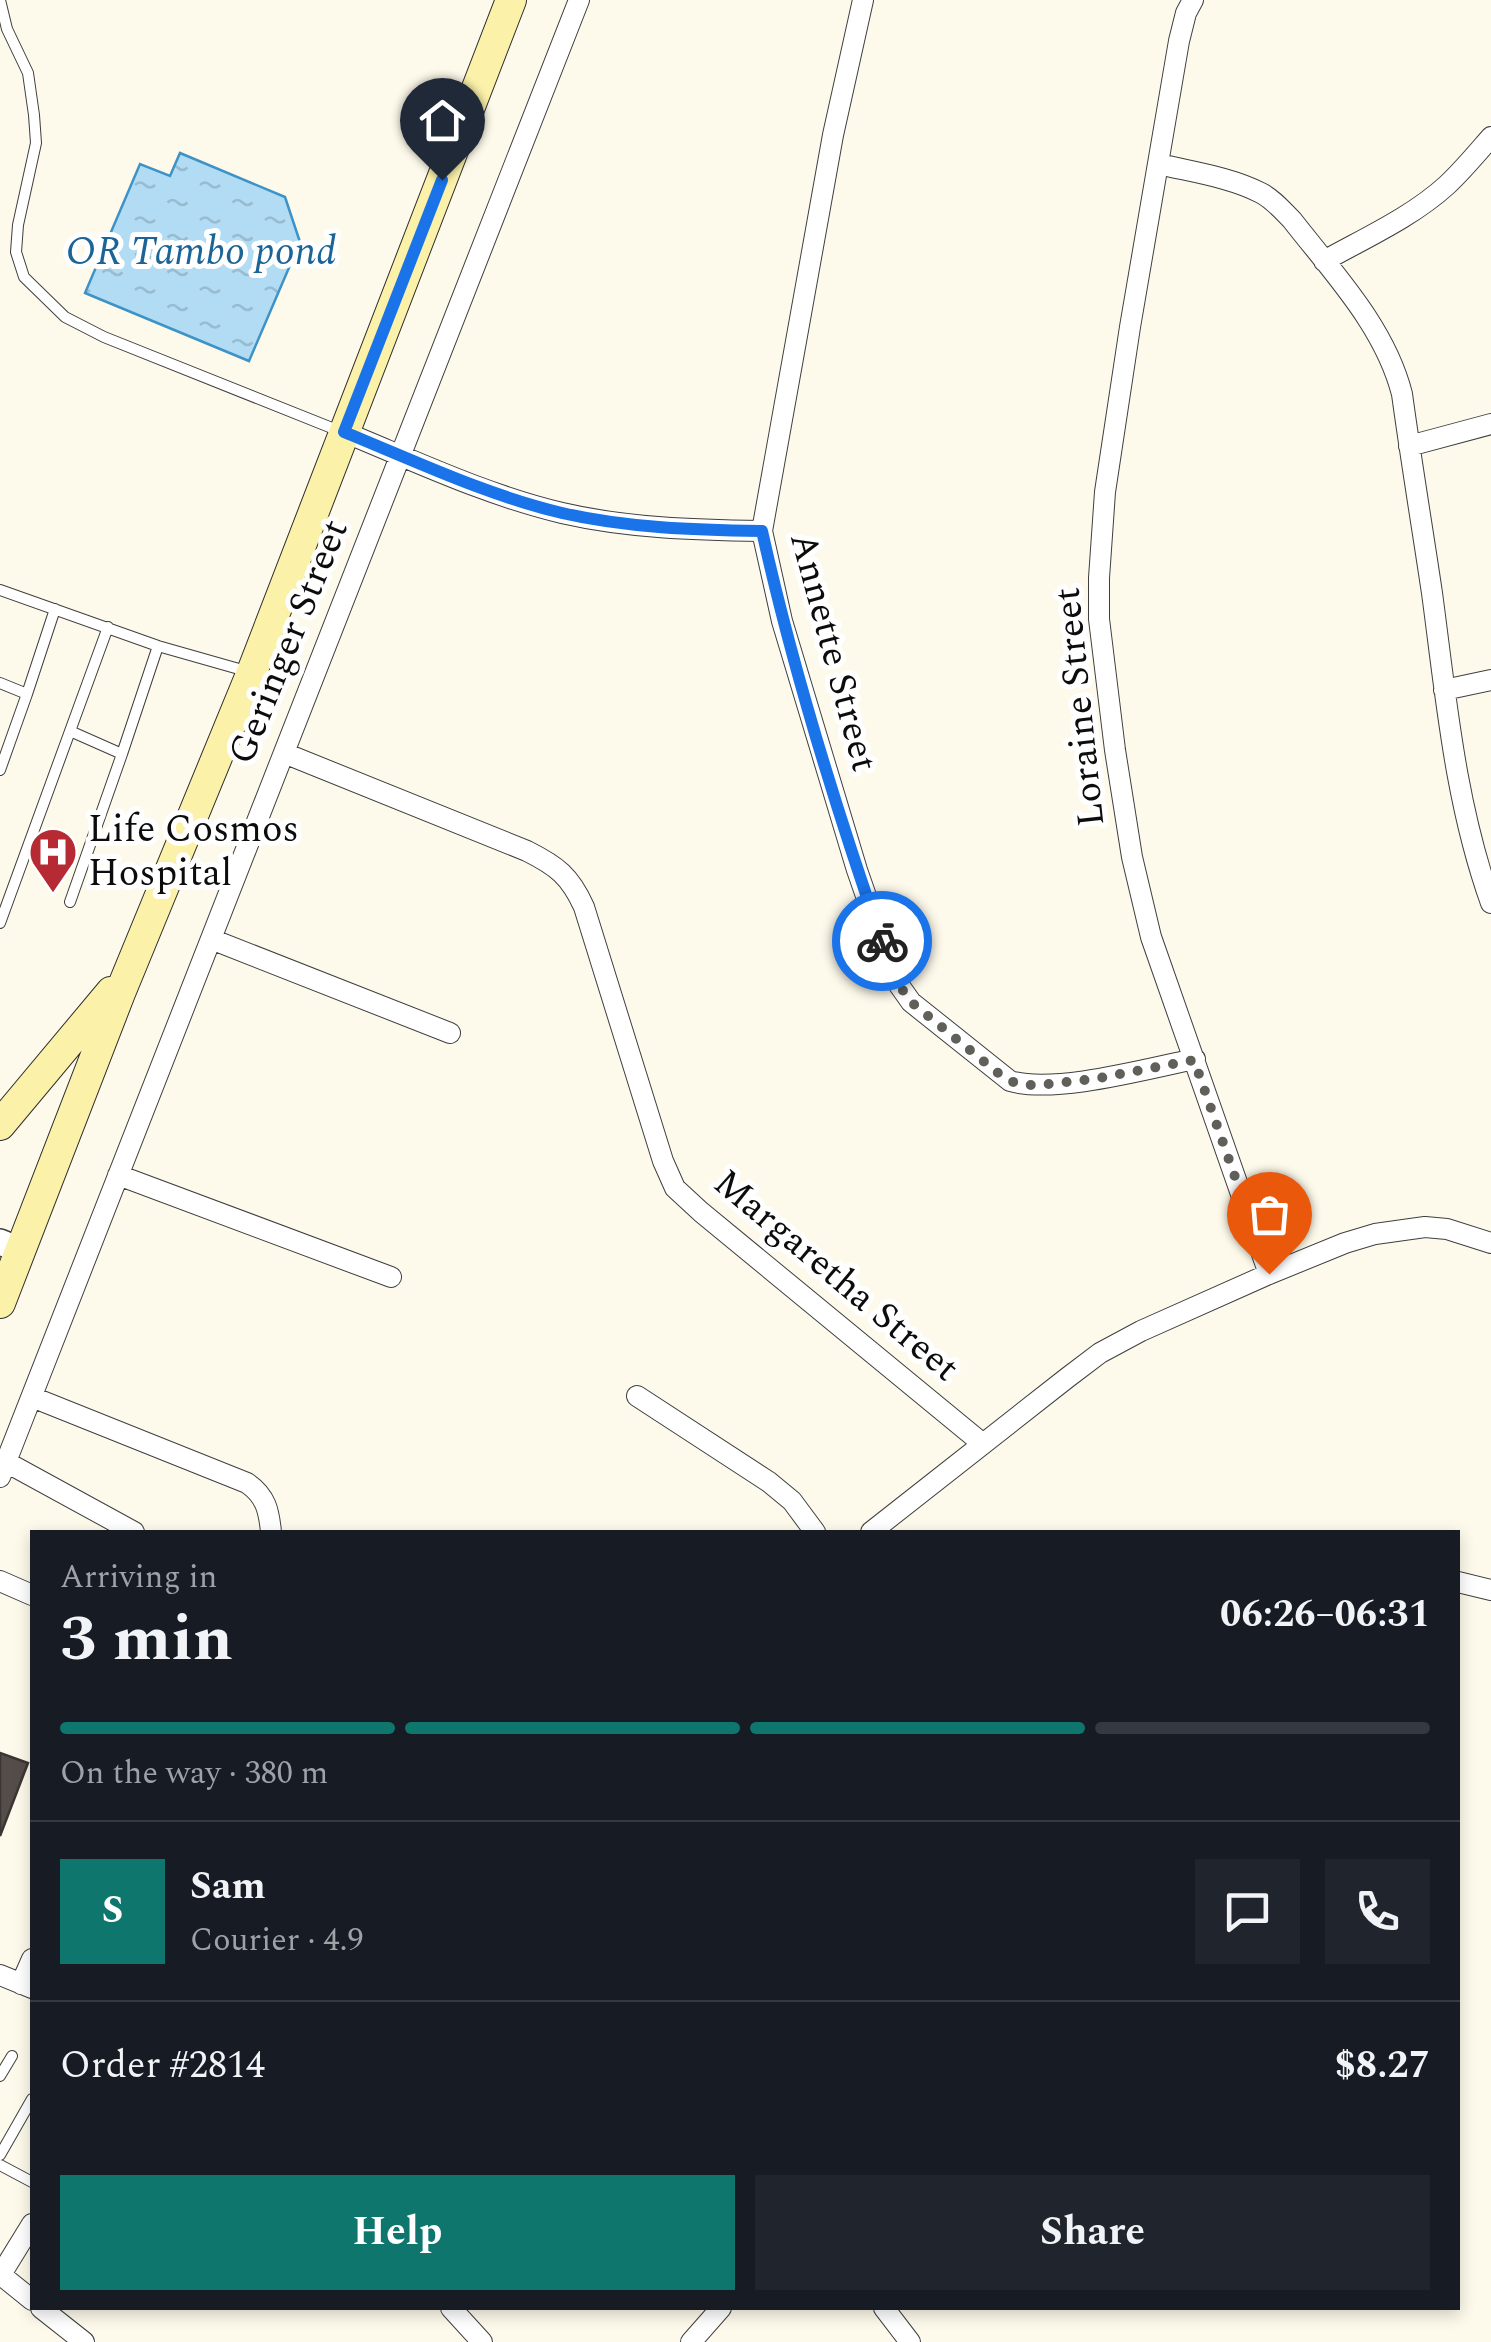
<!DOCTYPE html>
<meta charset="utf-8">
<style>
body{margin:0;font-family:Spectral,serif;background:#20242c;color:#f1f3f6;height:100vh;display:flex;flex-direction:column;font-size:38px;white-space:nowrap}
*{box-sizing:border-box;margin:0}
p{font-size:32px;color:#9ea1a6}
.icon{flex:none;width:55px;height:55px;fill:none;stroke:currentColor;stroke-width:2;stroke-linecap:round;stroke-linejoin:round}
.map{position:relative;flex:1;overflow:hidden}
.side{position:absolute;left:30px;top:1530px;width:1430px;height:780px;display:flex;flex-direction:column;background:#171b24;border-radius:0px;box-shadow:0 5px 15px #0003}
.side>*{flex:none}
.pin{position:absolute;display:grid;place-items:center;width:85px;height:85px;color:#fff;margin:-102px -42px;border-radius:50% 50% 50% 0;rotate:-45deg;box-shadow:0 0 10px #0007}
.pin .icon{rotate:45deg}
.courier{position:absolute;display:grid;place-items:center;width:100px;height:100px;margin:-50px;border:8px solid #1a73e8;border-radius:50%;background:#fff;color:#222;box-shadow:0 2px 12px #0007}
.overview em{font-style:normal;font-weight:700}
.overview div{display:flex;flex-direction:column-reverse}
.overview{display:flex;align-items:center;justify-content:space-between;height:170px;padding:0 30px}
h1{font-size:65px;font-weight:700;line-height:75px}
.bar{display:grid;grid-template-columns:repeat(4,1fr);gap:15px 10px;align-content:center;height:120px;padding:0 30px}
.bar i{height:12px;border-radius:8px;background:#363941}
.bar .selected{background:#0f766e}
.bar p{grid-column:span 4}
.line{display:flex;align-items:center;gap:25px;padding:0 30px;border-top:2px solid #363941}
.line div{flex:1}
.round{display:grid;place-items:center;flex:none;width:105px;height:105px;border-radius:0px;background:#20242c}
.cta{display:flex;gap:20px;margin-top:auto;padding:20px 30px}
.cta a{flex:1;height:115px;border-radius:0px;background:#0f766e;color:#fff;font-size:40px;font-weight:700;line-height:115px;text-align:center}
.cta a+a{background:#20242c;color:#f1f3f6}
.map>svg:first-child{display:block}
.water{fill:url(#water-ripples);stroke:#3d93c7;stroke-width:2.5}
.building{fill:#544d49;stroke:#3b3633;stroke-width:2.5}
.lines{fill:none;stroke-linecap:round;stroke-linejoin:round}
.service-casing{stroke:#3f3f3f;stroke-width:12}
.minor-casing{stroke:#3f3f3f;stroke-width:22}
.tertiary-casing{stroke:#3f3f3f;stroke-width:28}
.secondary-casing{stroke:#2e2e2e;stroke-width:32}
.service{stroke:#fff;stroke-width:10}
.minor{stroke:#fff;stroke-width:20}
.tertiary{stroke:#fff;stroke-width:25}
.secondary{stroke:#fcf1a9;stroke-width:30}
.done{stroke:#615f5a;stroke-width:10;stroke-dasharray:0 18}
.route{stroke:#1a73e8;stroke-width:12}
.labels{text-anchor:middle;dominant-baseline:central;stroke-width:10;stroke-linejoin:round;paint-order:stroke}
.street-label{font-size:38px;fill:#0c0c0c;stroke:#fff}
.poi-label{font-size:38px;fill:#0c0c0c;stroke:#fff;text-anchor:start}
.water-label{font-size:40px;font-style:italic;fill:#1b6498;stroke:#fff}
</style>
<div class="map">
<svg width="1491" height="2342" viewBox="0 0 1491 2342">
<defs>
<pattern id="water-ripples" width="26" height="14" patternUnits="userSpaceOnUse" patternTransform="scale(2.5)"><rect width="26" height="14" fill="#b2dcf3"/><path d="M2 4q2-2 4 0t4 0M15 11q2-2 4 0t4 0" fill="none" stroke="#98bccf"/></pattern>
</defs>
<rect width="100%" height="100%" fill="#fefaeb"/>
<path class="water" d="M 180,153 L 285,197 L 300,242 L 249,361 L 85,293 L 140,164 L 170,176 Z"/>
<path class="building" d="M 0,1753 L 28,1763 L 0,1836 Z"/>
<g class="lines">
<g class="service-casing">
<path id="service" d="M 0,0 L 7,29 L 28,73 L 34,115 L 36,143 L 18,225 L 16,252 L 24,277 L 65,317 L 104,337 L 342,432
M 0,590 L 158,646 L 246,671
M 0,683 L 27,694 L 55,609
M 122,754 L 158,646
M 0,770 L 27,694
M 70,902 L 122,754 L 70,731
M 0,923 L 108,627
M 0,2076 L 12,2056
M 0,2155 L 32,2099
M 0,2165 L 32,2182"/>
</g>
<g class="minor-casing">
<path id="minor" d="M 863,0 L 833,135 L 762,531 L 782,621 L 857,870 L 891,968 L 899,985 L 911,1002 L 1010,1081 C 1055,1094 1146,1069 1195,1059
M 1193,0 L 1186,13 L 1179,41 L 1130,327 L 1105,492 L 1099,578 L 1099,619 L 1115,750 L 1132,857 L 1151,937 L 1269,1274
M 1159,164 C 1192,172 1230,177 1261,193 C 1273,199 1282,210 1292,220 C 1334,274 1385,327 1402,394 C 1411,460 1422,526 1432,593 C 1446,697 1455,803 1491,903
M 1324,261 C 1365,238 1412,217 1447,185 C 1463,170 1477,153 1491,137
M 344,432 C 415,461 486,495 562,513 C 627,528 695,530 762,531
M 1409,446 L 1491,424
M 1444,690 L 1491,680
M 284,753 L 527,851 C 557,866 570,876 584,907 L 663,1161 L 675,1188 L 701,1212 L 983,1444
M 211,939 L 450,1033
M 118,1175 L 391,1277
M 637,1396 L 769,1482 L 792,1501 L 815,1532
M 32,1397 L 247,1483 C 266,1496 269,1511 271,1532
M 6,1462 L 134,1532
M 0,1477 L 579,0
M 871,1532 L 1067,1378 L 1100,1353 L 1141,1331 L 1269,1274 L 1345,1243 L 1375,1234 L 1425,1227 L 1447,1229 L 1491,1243
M 0,1581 L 32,1595
M 1458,1582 L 1491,1590
M 0,1975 L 32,1988
M 21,1984 L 32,1959
M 1,2275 L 32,2300
M 0,2276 L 32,2224
M 41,2308 L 84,2342
M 451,2308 L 482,2342
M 884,2308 L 910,2342
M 691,2342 L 721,2308"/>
</g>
<g class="tertiary-casing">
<path id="tertiary" d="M 0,1242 L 20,1250"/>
</g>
<g class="secondary-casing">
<path id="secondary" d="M 0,1125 L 111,992
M 0,1303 L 120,993 L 252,672 L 511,0"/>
</g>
<use href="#service" class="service"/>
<use href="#minor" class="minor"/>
<use href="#tertiary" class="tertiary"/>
<use href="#secondary" class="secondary"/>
</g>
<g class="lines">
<path class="done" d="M 882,941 L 899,985 L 911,1002 L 998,1073 L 1010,1081 L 1024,1085 L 1039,1085 L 1094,1079 L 1194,1060 L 1269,1274"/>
<path class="route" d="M 442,180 L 344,432 C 415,461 486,495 562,513 C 627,528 696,530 762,531 C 793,670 835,806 882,941"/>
</g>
<defs>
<g id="hospital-pin" transform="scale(2.5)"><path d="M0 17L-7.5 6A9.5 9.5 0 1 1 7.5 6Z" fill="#b62a34" stroke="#fff"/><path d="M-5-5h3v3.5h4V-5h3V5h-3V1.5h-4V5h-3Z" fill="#fff"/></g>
</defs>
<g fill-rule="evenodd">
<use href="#hospital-pin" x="53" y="852"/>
</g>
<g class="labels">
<g class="street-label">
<text transform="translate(289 642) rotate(-68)">Geringer Street</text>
<text transform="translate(833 652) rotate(75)">Annette Street</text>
<text transform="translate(1080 707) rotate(-96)">Loraine Street</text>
<text transform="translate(836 1276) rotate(40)">Margaretha Street</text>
</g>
<g class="poi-label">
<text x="88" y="830">Life Cosmos<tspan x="88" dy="44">Hospital</tspan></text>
</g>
<g class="water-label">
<text x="201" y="252">OR Tambo pond</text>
</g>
</g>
</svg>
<div class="pin" style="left:1269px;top:1274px;background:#ea580c"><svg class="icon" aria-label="bag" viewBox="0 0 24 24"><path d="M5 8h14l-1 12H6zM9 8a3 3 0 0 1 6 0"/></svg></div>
<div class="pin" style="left:442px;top:180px;background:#1f2937"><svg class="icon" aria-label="home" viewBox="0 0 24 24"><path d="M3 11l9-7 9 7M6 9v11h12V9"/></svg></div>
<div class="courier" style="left:882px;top:941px"><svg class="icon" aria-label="bike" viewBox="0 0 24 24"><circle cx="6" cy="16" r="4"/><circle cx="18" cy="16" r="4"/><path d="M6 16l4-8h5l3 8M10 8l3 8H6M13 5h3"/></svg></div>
<section class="side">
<div class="overview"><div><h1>3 min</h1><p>Arriving in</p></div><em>06:26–06:31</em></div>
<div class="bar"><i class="selected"></i><i class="selected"></i><i class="selected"></i><i></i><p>On the way · 380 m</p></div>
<div class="line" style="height:180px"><b class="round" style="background:#0f766e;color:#fff">S</b><div><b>Sam</b><p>Courier · 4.9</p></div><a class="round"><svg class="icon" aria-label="chat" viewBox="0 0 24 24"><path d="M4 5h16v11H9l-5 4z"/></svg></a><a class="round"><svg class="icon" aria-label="phone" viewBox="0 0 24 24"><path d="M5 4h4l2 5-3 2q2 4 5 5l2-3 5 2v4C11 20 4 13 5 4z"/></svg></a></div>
<div class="line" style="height:130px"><div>Order #2814</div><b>$8.27</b></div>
<div class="cta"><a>Help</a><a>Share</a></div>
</section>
</div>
